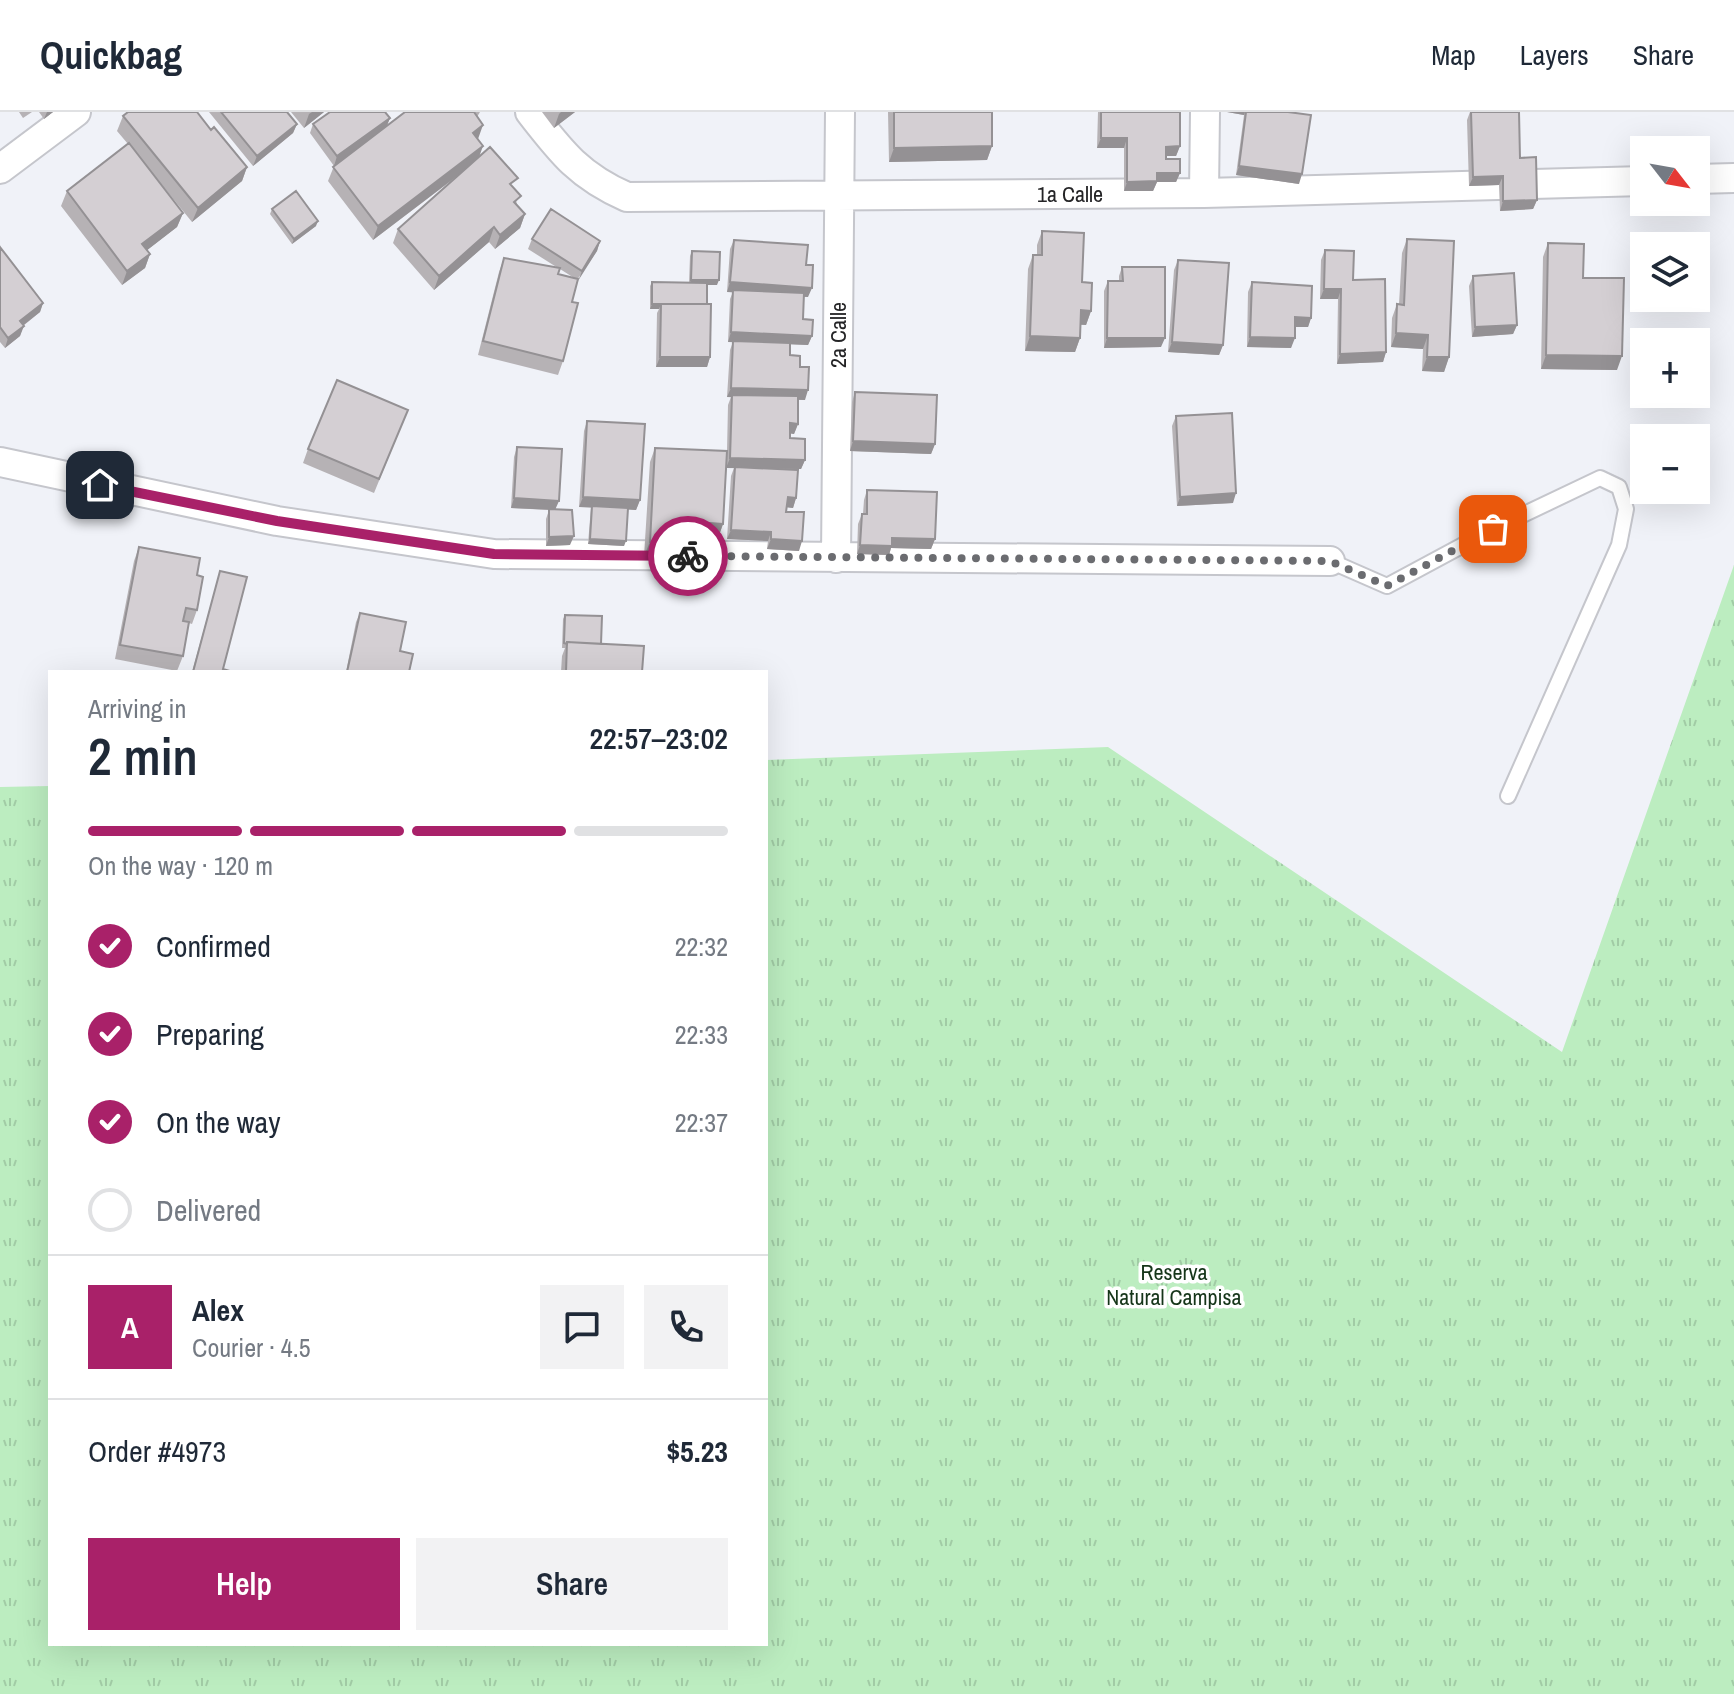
<!DOCTYPE html>
<meta charset="utf-8">
<style>
body{margin:0;font-family:"Archivo Narrow",sans-serif;background:#f2f2f3;color:#1f2937;height:100vh;display:flex;flex-direction:column;font-size:30px;white-space:nowrap}
*{box-sizing:border-box;margin:0}
p{font-size:26px;color:#747a83}
.icon{flex:none;width:44px;height:44px;fill:none;stroke:currentColor;stroke-width:2;stroke-linecap:round;stroke-linejoin:round}
.map{position:relative;flex:1;overflow:hidden}
.drawer{position:absolute;left:48px;top:558px;width:720px;height:976px;display:flex;flex-direction:column;background:#fff;border-radius:0px;box-shadow:0 8px 32px #0002}
.drawer>*{flex:none}
.needle{width:52px;rotate:121deg}
.fabs{position:absolute;left:1630px;top:24px;display:grid;gap:16px}
.fabs a{display:grid;place-items:center;width:80px;height:80px;border-radius:0px;background:#fff;box-shadow:0 8px 32px #0002;font-size:40px}
.pin{position:absolute;display:grid;place-items:center;width:68px;height:68px;color:#fff;margin:-34px;border-radius:16px;box-shadow:0 4px 12px #0006}
.courier{position:absolute;display:grid;place-items:center;width:80px;height:80px;margin:-40px;border:6px solid #a92169;border-radius:50%;background:#fff;color:#222;box-shadow:0 2px 10px #0007}
.headline em{font-style:normal;font-weight:600}
.headline div{display:flex;flex-direction:column-reverse}
.headline{display:flex;align-items:center;justify-content:space-between;height:136px;padding:0 40px}
h1{font-size:52px;font-weight:600;line-height:60px}
.bar{display:grid;grid-template-columns:repeat(4,1fr);gap:12px 8px;align-content:center;height:96px;padding:0 40px}
.bar i{height:10px;border-radius:6px;background:#e0e1e3}
.bar .selected{background:#a92169}
.bar p{grid-column:span 4}
.line{display:flex;align-items:center;gap:20px;padding:0 40px;border-top:2px solid #e0e1e3}
.line div{flex:1}
.round{display:grid;place-items:center;flex:none;width:84px;height:84px;border-radius:0px;background:#f2f2f3}
ol{padding:0 40px;list-style:none}
li{display:flex;align-items:center;gap:24px;height:88px}
li p{margin-inline-start:auto}
li .icon{padding:8px;border-radius:50%;background:#a92169;color:#fff;stroke-width:4}
li:last-child{color:#747a83}
li i{width:44px;height:44px;border:4px solid #e0e1e3;border-radius:50%}
.cta{display:flex;gap:16px;margin-top:auto;padding:16px 40px}
.cta a{flex:1;height:92px;border-radius:0px;background:#a92169;color:#fff;font-size:32px;font-weight:600;line-height:92px;text-align:center}
.cta a+a{background:#f2f2f3;color:#1f2937}
header{display:flex;align-items:center;gap:48px;box-sizing:border-box;height:112px;padding:0 40px;background:#fff;border-bottom:2px solid #e0e1e3}
header strong{font-size:38px}
nav{display:flex;gap:44px;margin-inline-start:auto;font-size:28px}
.map>svg:first-child{display:block}
.park{fill:url(#park-tufts)}
.lines{fill:none;stroke-linecap:round;stroke-linejoin:round}
.service-casing{stroke:#c5c6cc;stroke-width:18}
.minor-casing{stroke:#c5c6cc;stroke-width:32}
.service{stroke:#fff;stroke-width:14}
.minor{stroke:#fff;stroke-width:28}
.wall{fill:#b6b2b5;fill-rule:evenodd}
.shaded-wall{fill:#949194}
.building{fill:#d4cfd3;stroke:#949194;stroke-width:2}
.done{stroke:#6b6c70;stroke-width:8;stroke-dasharray:0 14.4}
.route{stroke:#a92169;stroke-width:10}
.labels{text-anchor:middle;dominant-baseline:central;stroke-width:7;stroke-linejoin:round;paint-order:stroke}
.street-label{font-size:22px;fill:#242426;stroke:#fff}
.park-label{font-size:22px;fill:#153519;stroke:#fff}
</style>
<header>
<strong>Quickbag</strong>
<nav><a>Map</a><a>Layers</a><a>Share</a></nav>
</header>
<div class="map">
<svg width="1734" height="1582" viewBox="0 0 1734 1582">
<defs>
<pattern id="park-tufts" width="24" height="20" patternUnits="userSpaceOnUse" patternTransform="scale(2)"><rect width="24" height="20" fill="#bcedc0"/><path d="M3 7l-1-3M5 7V3M7 7l1-3M15 17l-1-3M17 17v-4M19 17l1-3" fill="none" stroke="#a1cba5"/></pattern>
</defs>
<rect width="100%" height="100%" fill="#f0f2f8"/>
<path class="park" d="M 1734,453 L 1734,1582 L 0,1582 L 0,675 L 50,674 L 50,1532 L 766,1532 L 766,648 L 1108,635 L 1562,940 Z"/>
<g class="lines">
<g class="service-casing">
<path id="service" d="M 1330,449 L 1387,474 L 1493,417 L 1600,366 L 1619,375 L 1626,397 L 1619,433 L 1508,684"/>
</g>
<g class="minor-casing">
<path id="minor" d="M 530,0 C 561,40 579,64 627,85 L 1204,81 L 1644,69
M 0,57 L 76,0
M 1696,67 L 1734,66
M 1204,81 L 1205,0
M 0,350 L 277,409 L 494,442 L 1330,449
M 836,446 L 840,0"/>
</g>
<use href="#service" class="service"/>
<use href="#minor" class="minor"/>
</g>
<path class="wall" d="M 19,0 L 32,0 L 23,6 Z
M 39,0 L 53,0 L 44,7 Z
M 209,0 L 287,0 L 297,12 L 293,21 L 253,54 Z
M 291,0 L 324,0 L 304,16 Z
M 405,0 L 480,0 L 477,5 L 479,45 L 514,77 L 517,93 L 525,102 L 520,116 L 495,137 L 489,130 L 434,178 L 393,131 L 398,117 L 460,62 L 373,128 L 328,69 L 334,54 L 310,21 L 313,12 L 390,6 L 387,13 Z
M 542,0 L 575,0 L 554,16 Z
M 888,0 L 992,0 L 992,34 L 987,48 L 889,50 Z
M 1098,0 L 1180,0 L 1180,34 L 1176,44 L 1166,44 L 1166,47 L 1180,61 L 1176,70 L 1157,70 L 1153,79 L 1124,79 L 1124,36 L 1097,36 Z
M 1227,0 L 1288,0 L 1299,72 L 1236,63 L 1244,3 Z
M 1470,0 L 1520,46 L 1537,88 L 1533,97 L 1500,99 L 1499,73 L 1469,74 L 1467,8 Z
M 123,4 L 211,18 L 247,55 L 242,69 L 192,110 L 152,61 L 183,101 L 177,115 L 147,138 L 150,142 L 145,156 L 122,173 L 61,94 L 67,79 L 128,32 L 117,19 Z
M 272,97 L 316,114 L 292,132 L 270,102 Z
M 1042,119 L 1082,170 L 1091,199 L 1086,213 L 1080,213 L 1080,226 L 1075,240 L 1025,239 L 1028,157 L 1033,143 L 1037,143 L 1037,133 Z
M 532,127 L 600,129 L 597,139 L 577,168 L 572,190 L 563,249 L 558,263 L 478,243 L 499,160 L 504,146 L 558,156 L 528,137 ZM 560,157 L 571,164 L 574,166 L 558,162 Z
M 1407,127 L 1449,245 L 1444,260 L 1422,259 L 1423,237 L 1391,235 L 1392,206 L 1397,192 L 1399,192 L 1402,141 Z
M 734,128 L 806,153 L 808,185 L 804,185 L 803,207 L 812,224 L 808,233 L 790,232 L 790,243 L 800,255 L 805,288 L 798,288 L 798,312 L 794,322 L 790,321 L 790,326 L 805,348 L 801,357 L 774,357 L 796,386 L 793,396 L 787,395 L 786,400 L 799,439 L 767,437 L 768,429 L 727,427 L 731,364 L 734,356 L 726,356 L 723,412 L 718,426 L 682,424 L 677,446 L 644,444 L 650,350 L 655,336 L 727,339 L 728,293 L 731,285 L 727,285 L 730,238 L 733,230 L 728,230 L 730,187 L 733,180 L 727,180 L 730,137 Z
M 1548,131 L 1583,166 L 1617,258 L 1541,257 L 1543,145 Z
M 0,135 L 43,191 L 40,200 L 23,214 L 20,224 L 5,236 L 0,230 Z
M 1325,138 L 1353,168 L 1386,240 L 1383,250 L 1337,252 L 1338,187 L 1320,187 L 1321,148 Z
M 692,139 L 717,173 L 707,173 L 707,192 L 710,245 L 707,255 L 656,255 L 657,201 L 659,197 L 650,197 L 650,174 L 652,170 L 689,171 L 690,144 Z
M 1178,148 L 1223,233 L 1219,243 L 1168,240 L 1174,158 Z
M 1122,155 L 1161,235 L 1104,236 L 1104,179 L 1108,169 L 1119,169 L 1119,164 Z
M 1473,164 L 1517,213 L 1513,222 L 1472,225 L 1469,174 Z
M 1252,170 L 1311,206 L 1308,215 L 1295,215 L 1291,236 L 1247,235 L 1248,180 Z
M 855,280 L 935,332 L 931,342 L 850,339 L 852,290 Z
M 408,298 L 374,381 L 303,351 L 308,337 Z
M 1176,304 L 1233,391 L 1177,394 L 1172,314 Z
M 587,309 L 640,388 L 636,398 L 628,397 L 624,434 L 588,432 L 591,395 L 579,395 L 584,319 Z
M 517,335 L 556,397 L 570,433 L 546,434 L 546,407 L 549,398 L 511,396 L 514,345 Z
M 867,378 L 935,427 L 931,437 L 891,436 L 889,443 L 857,442 L 858,412 L 862,402 L 863,402 L 864,388 Z
M 139,435 L 197,463 L 197,498 L 192,512 L 189,511 L 183,544 L 177,559 L 115,547 L 134,449 Z
M 220,459 L 223,557 L 233,560 L 192,560 Z
M 360,501 L 400,539 L 409,560 L 346,560 L 356,510 Z
M 565,503 L 601,532 L 642,560 L 561,560 L 562,544 L 565,536 L 562,536 L 563,507 Z"/>
<path class="shaded-wall" d="M 47,0 L 53,0 L 44,7 Z
M 312,0 L 324,0 L 304,16 L 309,2 Z
M 561,0 L 575,0 L 554,16 L 559,2 Z
M 1227,0 L 1245,0 L 1244,3 Z
M 390,6 L 386,16 L 334,54 L 337,44 Z
M 297,12 L 293,21 L 253,54 L 257,44 Z
M 483,13 L 478,27 L 473,21 Z
M 1101,26 L 1127,26 L 1124,36 L 1097,36 Z
M 483,34 L 478,48 L 373,128 L 378,114 Z
M 992,34 L 987,48 L 889,50 L 894,36 Z
M 1180,34 L 1176,44 L 1162,44 L 1166,35 Z
M 1239,54 L 1302,62 L 1299,72 L 1236,63 Z
M 247,55 L 242,69 L 192,110 L 198,96 Z
M 1157,61 L 1180,61 L 1176,70 L 1157,70 L 1153,79 L 1124,79 L 1127,70 Z
M 1503,64 L 1499,73 L 1469,74 L 1473,65 Z
M 1537,88 L 1533,97 L 1500,99 L 1503,89 Z
M 183,101 L 177,115 L 137,146 L 142,132 Z
M 525,102 L 520,116 L 495,137 L 500,123 Z
M 318,109 L 316,114 L 292,132 L 294,127 Z
M 494,115 L 489,130 L 434,178 L 439,164 Z
M 600,129 L 597,139 L 578,169 L 582,159 Z
M 150,142 L 145,156 L 122,173 L 127,159 Z
M 691,168 L 719,168 L 717,173 L 689,173 Z
M 730,170 L 812,176 L 808,185 L 727,180 Z
M 1324,177 L 1341,177 L 1338,187 L 1320,187 Z
M 43,191 L 40,200 L 16,219 L 20,209 Z
M 652,192 L 661,192 L 659,197 L 650,197 Z
M 1081,198 L 1091,199 L 1086,213 L 1076,212 Z
M 1295,205 L 1311,206 L 1308,215 L 1292,215 Z
M 1517,213 L 1513,222 L 1472,225 L 1475,215 Z
M 24,214 L 20,224 L 5,236 L 8,226 Z
M 731,220 L 812,224 L 808,233 L 728,230 Z
M 1396,221 L 1428,223 L 1423,237 L 1391,235 Z
M 1030,224 L 1080,226 L 1075,240 L 1025,239 Z
M 1250,225 L 1295,226 L 1291,236 L 1247,235 Z
M 1107,226 L 1165,226 L 1161,235 L 1104,236 Z
M 1172,230 L 1223,233 L 1219,243 L 1168,240 Z
M 1386,240 L 1383,250 L 1337,252 L 1340,242 Z
M 1546,243 L 1622,244 L 1617,258 L 1541,257 Z
M 660,245 L 710,245 L 707,255 L 656,255 Z
M 1427,245 L 1449,245 L 1444,260 L 1422,259 Z
M 731,276 L 808,278 L 805,288 L 727,285 Z
M 790,311 L 798,312 L 794,322 L 787,321 Z
M 853,329 L 935,332 L 931,342 L 850,339 Z
M 730,346 L 805,348 L 801,357 L 726,356 Z
M 1236,381 L 1233,391 L 1177,394 L 1180,385 Z
M 583,385 L 640,388 L 636,398 L 579,395 Z
M 788,385 L 796,386 L 793,396 L 784,395 Z
M 514,386 L 559,389 L 555,398 L 511,396 Z
M 683,409 L 723,412 L 718,426 L 678,423 Z
M 731,418 L 771,420 L 768,429 L 727,427 Z
M 574,424 L 570,433 L 546,434 L 549,425 Z
M 892,426 L 935,427 L 931,437 L 891,436 L 889,443 L 857,442 L 860,433 Z
M 590,427 L 626,429 L 624,434 L 588,432 Z
M 771,427 L 802,429 L 799,439 L 767,437 Z
M 650,430 L 682,432 L 677,446 L 644,444 Z"/>
<path class="building" d="M 128,0 L 197,0 L 211,18 L 214,15 L 247,55 L 198,96 L 123,4 Z
M 221,0 L 287,0 L 297,12 L 257,44 Z
M 330,0 L 385,0 L 390,6 L 337,44 L 313,12 Z
M 405,0 L 474,0 L 483,13 L 473,21 L 483,34 L 378,114 L 333,55 Z
M 894,0 L 992,0 L 992,34 L 894,36 Z
M 1101,0 L 1180,0 L 1180,34 L 1166,35 L 1166,47 L 1180,47 L 1180,61 L 1157,61 L 1157,69 L 1127,70 L 1127,26 L 1101,26 Z
M 1246,0 L 1288,0 L 1311,3 L 1302,62 L 1239,54 Z
M 1471,0 L 1519,0 L 1520,46 L 1536,45 L 1537,88 L 1503,89 L 1503,64 L 1473,65 Z
M 129,31 L 183,101 L 142,132 L 150,142 L 127,159 L 67,79 Z
M 490,35 L 518,66 L 510,72 L 521,84 L 514,90 L 525,102 L 500,123 L 494,115 L 439,164 L 398,117 Z
M 296,79 L 318,109 L 294,127 L 272,97 Z
M 551,97 L 600,129 L 582,159 L 532,127 Z
M 1042,119 L 1084,121 L 1082,170 L 1092,171 L 1091,199 L 1081,198 L 1080,226 L 1030,224 L 1033,143 L 1042,143 Z
M 1407,127 L 1454,129 L 1449,245 L 1427,245 L 1428,223 L 1396,221 L 1397,192 L 1404,193 Z
M 734,128 L 808,133 L 806,153 L 813,153 L 812,176 L 730,170 Z
M 1548,131 L 1584,132 L 1583,166 L 1624,166 L 1622,244 L 1546,243 Z
M 0,135 L 43,191 L 20,209 L 24,214 L 8,226 L 0,215 Z
M 1325,138 L 1354,139 L 1353,168 L 1385,167 L 1386,240 L 1340,242 L 1341,177 L 1324,177 Z
M 692,139 L 720,140 L 719,168 L 691,168 Z
M 504,146 L 560,156 L 558,162 L 578,167 L 572,190 L 578,191 L 563,249 L 483,229 Z
M 1178,148 L 1229,151 L 1223,233 L 1172,230 Z
M 1122,155 L 1165,155 L 1165,226 L 1107,226 L 1108,169 L 1123,169 Z
M 1514,161 L 1517,213 L 1475,215 L 1473,164 Z
M 652,170 L 707,171 L 707,192 L 652,192 Z
M 1252,170 L 1312,174 L 1311,206 L 1295,205 L 1295,226 L 1250,225 Z
M 733,178 L 804,181 L 803,207 L 813,208 L 812,224 L 731,220 Z
M 661,192 L 711,192 L 710,245 L 660,245 Z
M 733,229 L 790,231 L 790,243 L 800,244 L 800,255 L 809,255 L 808,278 L 731,276 Z
M 337,268 L 408,298 L 379,367 L 308,337 Z
M 855,280 L 937,283 L 935,332 L 853,329 Z
M 732,283 L 798,284 L 798,312 L 790,311 L 790,326 L 805,327 L 805,348 L 730,346 Z
M 1232,301 L 1236,381 L 1180,385 L 1176,304 Z
M 587,309 L 645,312 L 640,388 L 583,385 Z
M 517,335 L 562,337 L 559,389 L 514,386 Z
M 655,336 L 727,339 L 723,412 L 683,409 L 682,432 L 650,430 Z
M 735,355 L 798,358 L 796,386 L 788,385 L 786,400 L 804,400 L 802,429 L 771,427 L 771,420 L 731,418 Z
M 867,378 L 937,380 L 935,427 L 892,426 L 892,434 L 860,433 L 862,402 L 867,402 Z
M 592,394 L 628,396 L 626,429 L 590,427 Z
M 549,397 L 572,398 L 574,424 L 549,425 Z
M 139,435 L 200,446 L 197,463 L 203,465 L 197,498 L 186,496 L 183,509 L 189,510 L 183,544 L 120,533 Z
M 220,459 L 247,465 L 223,557 L 233,560 L 193,560 Z
M 360,501 L 406,510 L 400,539 L 413,542 L 409,560 L 347,560 Z
M 565,503 L 602,504 L 601,532 L 567,530 L 567,532 L 564,531 Z
M 567,530 L 644,534 L 642,560 L 566,560 Z"/>
<g class="lines">
<path class="done" d="M 688,444 L 1330,449 L 1387,474 L 1493,417"/>
<path class="route" d="M 100,373 L 277,409 L 494,442 L 688,444"/>
</g>
<g class="labels">
<g class="street-label">
<text x="1070" y="82">1a Calle</text>
<text transform="translate(838 223) rotate(-90)">2a Calle</text>
</g>
<g class="park-label">
<text x="1174" y="1160">Reserva<tspan x="1174" dy="25">Natural Campisa</tspan></text>
</g>
</g>
</svg>
<div class="fabs">
<a><svg class="needle" viewBox="-14 -14 28 28"><path d="M0-13l5 13h-10z" fill="#e53935"/><path d="M0 13l5-13h-10z" fill="#747a83"/></svg></a>
<a><svg class="icon" aria-label="layers" viewBox="0 0 24 24"><path d="M12 4l9 5-9 5-9-5zM3 14l9 5 9-5"/></svg></a>
<a>+</a>
<a>−</a>
</div>
<div class="pin" style="left:1493px;top:417px;background:#ea580c"><svg class="icon" aria-label="bag" viewBox="0 0 24 24"><path d="M5 8h14l-1 12H6zM9 8a3 3 0 0 1 6 0"/></svg></div>
<div class="pin" style="left:100px;top:373px;background:#1f2937"><svg class="icon" aria-label="home" viewBox="0 0 24 24"><path d="M3 11l9-7 9 7M6 9v11h12V9"/></svg></div>
<div class="courier" style="left:688px;top:444px"><svg class="icon" aria-label="bike" viewBox="0 0 24 24"><circle cx="6" cy="16" r="4"/><circle cx="18" cy="16" r="4"/><path d="M6 16l4-8h5l3 8M10 8l3 8H6M13 5h3"/></svg></div>
<section class="drawer">
<div class="headline"><div><h1>2 min</h1><p>Arriving in</p></div><em>22:57–23:02</em></div>
<div class="bar"><i class="selected"></i><i class="selected"></i><i class="selected"></i><i></i><p>On the way · 120 m</p></div>
<ol>
<li><svg class="icon" aria-label="check" viewBox="0 0 24 24"><path d="M5 12l5 5 9-10"/></svg>Confirmed<p>22:32</p></li>
<li><svg class="icon" aria-label="check" viewBox="0 0 24 24"><path d="M5 12l5 5 9-10"/></svg>Preparing<p>22:33</p></li>
<li><svg class="icon" aria-label="check" viewBox="0 0 24 24"><path d="M5 12l5 5 9-10"/></svg>On the way<p>22:37</p></li>
<li><i></i>Delivered</li>
</ol>
<div class="line" style="height:144px"><b class="round" style="background:#a92169;color:#fff">A</b><div><b>Alex</b><p>Courier · 4.5</p></div><a class="round"><svg class="icon" aria-label="chat" viewBox="0 0 24 24"><path d="M4 5h16v11H9l-5 4z"/></svg></a><a class="round"><svg class="icon" aria-label="phone" viewBox="0 0 24 24"><path d="M5 4h4l2 5-3 2q2 4 5 5l2-3 5 2v4C11 20 4 13 5 4z"/></svg></a></div>
<div class="line" style="height:104px"><div>Order #4973</div><b>$5.23</b></div>
<div class="cta"><a>Help</a><a>Share</a></div>
</section>
</div>
